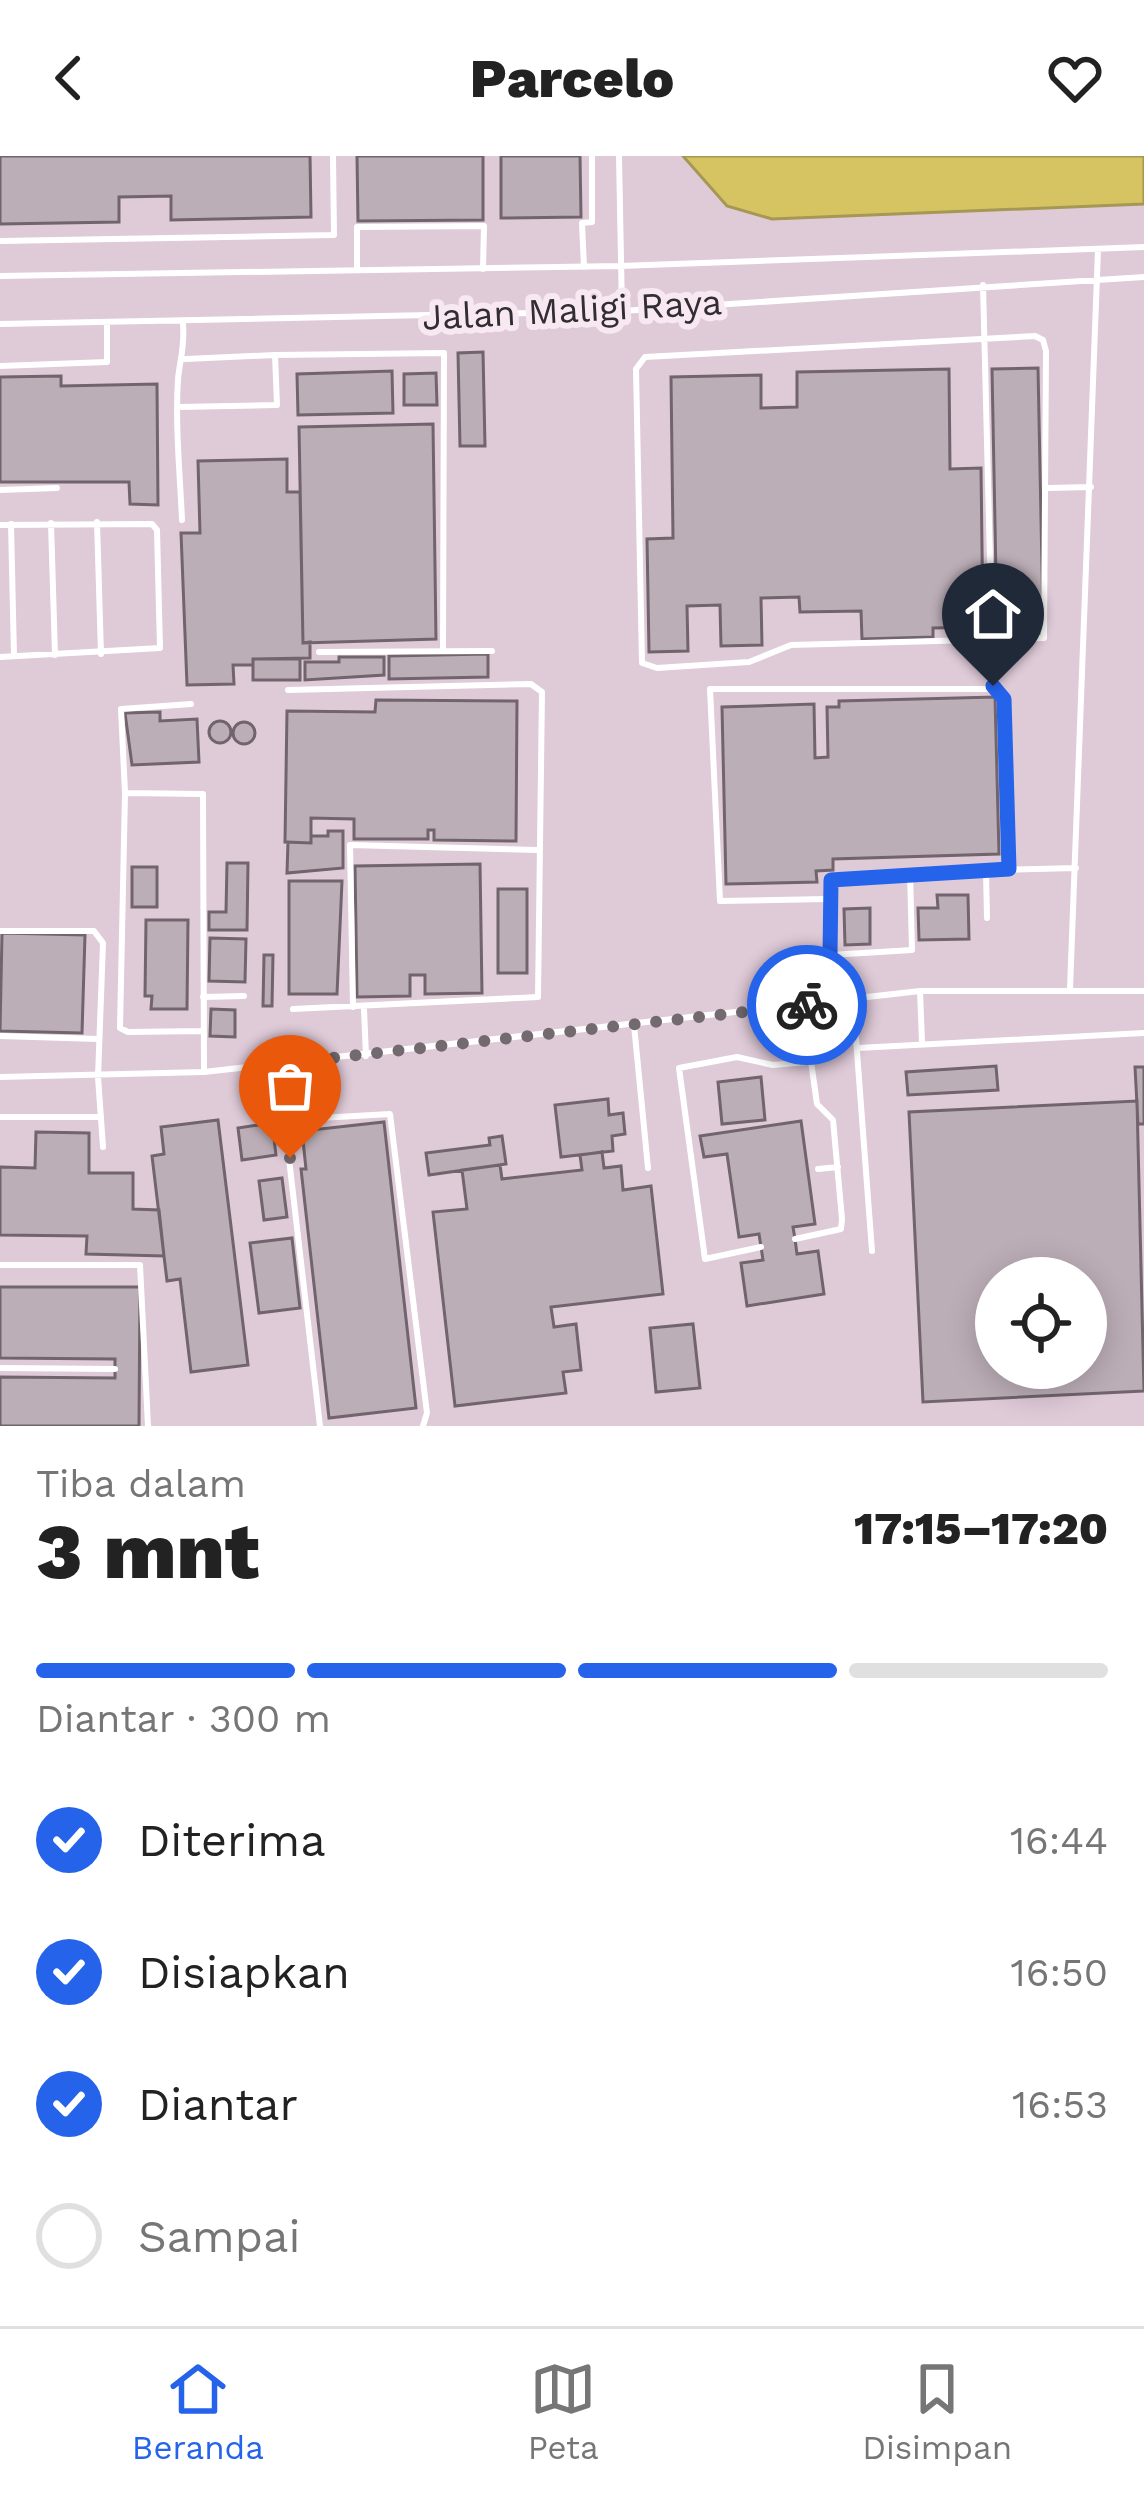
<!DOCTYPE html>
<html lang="id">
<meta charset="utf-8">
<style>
body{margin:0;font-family:"Work Sans",sans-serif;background:#f2f2f2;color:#222;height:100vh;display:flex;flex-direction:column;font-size:45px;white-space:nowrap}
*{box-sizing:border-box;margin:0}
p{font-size:39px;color:#767676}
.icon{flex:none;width:66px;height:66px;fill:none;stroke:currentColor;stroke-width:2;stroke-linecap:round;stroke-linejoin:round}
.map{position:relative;height:1270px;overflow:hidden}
.sheet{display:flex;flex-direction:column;background:#fff;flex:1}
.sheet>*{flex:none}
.fabs{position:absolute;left:975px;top:1101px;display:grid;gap:24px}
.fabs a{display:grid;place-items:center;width:132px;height:132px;border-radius:50%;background:#fff;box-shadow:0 6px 30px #0003;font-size:60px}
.pin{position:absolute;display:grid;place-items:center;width:102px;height:102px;color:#fff;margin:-123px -51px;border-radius:50% 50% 50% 0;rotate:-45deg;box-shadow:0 0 12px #0007}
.pin .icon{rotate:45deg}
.courier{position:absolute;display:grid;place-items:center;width:120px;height:120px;margin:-60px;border:9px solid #2563eb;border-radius:50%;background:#fff;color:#222;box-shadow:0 3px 15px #0007}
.head em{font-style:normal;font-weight:800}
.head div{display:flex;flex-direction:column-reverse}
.head{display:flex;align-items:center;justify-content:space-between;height:204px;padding:0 36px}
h1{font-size:78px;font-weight:800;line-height:90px}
.bar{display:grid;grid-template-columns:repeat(4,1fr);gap:18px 12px;align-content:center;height:144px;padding:0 36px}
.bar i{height:15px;border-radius:9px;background:#e0e0e0}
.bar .on{background:#2563eb}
.bar p{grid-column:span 4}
ol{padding:0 36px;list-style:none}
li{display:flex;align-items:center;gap:36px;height:132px}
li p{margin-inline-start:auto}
li .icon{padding:12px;border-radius:50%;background:#2563eb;color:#fff;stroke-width:4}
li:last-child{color:#767676}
li i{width:66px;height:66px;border:6px solid #e0e0e0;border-radius:50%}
header{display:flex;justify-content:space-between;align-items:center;height:156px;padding:0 36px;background:#fff;font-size:54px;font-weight:800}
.tab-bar{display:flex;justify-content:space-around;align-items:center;height:168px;border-top:3px solid #e0e0e0;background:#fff;font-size:33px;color:#767676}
.tab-bar a{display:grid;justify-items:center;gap:6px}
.tab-bar .on{color:#2563eb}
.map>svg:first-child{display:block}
.built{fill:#dfcad8;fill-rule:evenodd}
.water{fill:#d6c463;stroke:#a59754;stroke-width:3}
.building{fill:#bcaeb7;stroke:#71646c;stroke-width:3;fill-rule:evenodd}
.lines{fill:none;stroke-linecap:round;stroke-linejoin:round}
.lane{stroke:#fff;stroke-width:6}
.done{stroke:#726a6f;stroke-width:12;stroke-dasharray:0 21.6}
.route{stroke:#2563eb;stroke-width:15}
.labels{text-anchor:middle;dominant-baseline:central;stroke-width:12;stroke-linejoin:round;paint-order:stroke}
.street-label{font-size:36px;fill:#322d30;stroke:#f7e8f2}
</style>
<header><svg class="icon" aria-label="back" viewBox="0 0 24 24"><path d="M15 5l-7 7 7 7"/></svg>Parcelo<svg class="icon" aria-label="heart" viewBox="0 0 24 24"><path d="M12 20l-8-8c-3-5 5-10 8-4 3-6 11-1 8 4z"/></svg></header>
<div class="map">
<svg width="1144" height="1270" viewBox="0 0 1144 1270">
<rect width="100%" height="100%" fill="#eadbe5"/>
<path class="built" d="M 0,0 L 1144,0 L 1144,1270 L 0,1270 ZM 996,1122 L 1086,1122 L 1086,1212 L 996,1212 Z"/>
<path class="water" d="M 683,0 L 1144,0 L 1144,48 L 772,63 L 727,50 Z"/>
<path class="building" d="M 0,0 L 310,0 L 311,61 L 171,64 L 171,40 L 119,41 L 119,66 L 0,68 Z
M 357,0 L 483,0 L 483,64 L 358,65 Z
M 501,0 L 580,0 L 581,61 L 501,62 Z
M 483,196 L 485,290 L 460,290 L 458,197 Z
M 1038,212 L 1043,463 L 1034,463 L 1034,472 L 997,473 L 992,213 Z
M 949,213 L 950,313 L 981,312 L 983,471 L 933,472 L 933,481 L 862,483 L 861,455 L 800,456 L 799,441 L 761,442 L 762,489 L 721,490 L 720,449 L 687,450 L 688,495 L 649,496 L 647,383 L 673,382 L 671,221 L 761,219 L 761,252 L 797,251 L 797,216 Z
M 392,215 L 393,257 L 298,259 L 297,218 Z
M 436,217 L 437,249 L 404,249 L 404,218 Z
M 61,220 L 61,230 L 157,228 L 158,349 L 130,348 L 129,326 L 0,326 L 0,221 Z
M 433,268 L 436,483 L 303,487 L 299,271 Z
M 287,303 L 287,336 L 300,336 L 303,487 L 310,486 L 310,502 L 253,503 L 253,509 L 233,509 L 234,528 L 187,529 L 181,377 L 200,377 L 198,305 Z
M 488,498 L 488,521 L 389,523 L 389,500 Z
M 339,501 L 384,501 L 384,519 L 305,524 L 305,506 L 339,506 Z
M 253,503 L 300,503 L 300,524 L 253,524 Z
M 995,541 L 999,698 L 833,703 L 833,714 L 816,715 L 817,726 L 726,728 L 722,551 L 814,548 L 815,602 L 828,601 L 827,551 L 839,551 L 839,545 Z
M 376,544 L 517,545 L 516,685 L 434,684 L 434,674 L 428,674 L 428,683 L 354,683 L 354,663 L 311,662 L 311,687 L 285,686 L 287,555 L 375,556 Z
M 160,556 L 160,565 L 197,563 L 199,606 L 132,609 L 125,557 Z
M209 576a11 11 0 1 1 22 0a11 11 0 1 1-22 0Z
M233 577a11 11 0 1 1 22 0a11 11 0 1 1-22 0Z
M 328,675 L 343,675 L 343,712 L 287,717 L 288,686 L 311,687 L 311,680 L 328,680 Z
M 227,707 L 248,707 L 247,774 L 209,774 L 209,756 L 226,756 Z
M 480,708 L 482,837 L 425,838 L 425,819 L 410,819 L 410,840 L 357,841 L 355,710 Z
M 132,711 L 157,711 L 157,751 L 132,751 Z
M 289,725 L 342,725 L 337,838 L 289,838 Z
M 498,733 L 527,733 L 527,817 L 498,817 Z
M 937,739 L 968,739 L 969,783 L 919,784 L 918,752 L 938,752 Z
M 870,752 L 870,788 L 845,789 L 844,753 Z
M 146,764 L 188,764 L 187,853 L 151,853 L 152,840 L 145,840 Z
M 2,777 L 85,779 L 82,877 L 0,875 Z
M 210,782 L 246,783 L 245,826 L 209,825 Z
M 264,799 L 273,799 L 272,850 L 263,850 Z
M 211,853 L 235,854 L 235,881 L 210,880 Z
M 996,910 L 998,934 L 908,939 L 906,916 Z
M 1135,911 L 1144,911 L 1144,968 L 1138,968 Z
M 761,921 L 765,964 L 722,968 L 718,926 Z
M 608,943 L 609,959 L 623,957 L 625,978 L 612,980 L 613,995 L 561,1001 L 555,949 Z
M 1137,945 L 1144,1235 L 923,1246 L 909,956 ZM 996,1122 L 1086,1122 L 1086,1212 L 996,1212 Z
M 218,964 L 248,1209 L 191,1216 L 180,1123 L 167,1125 L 152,1000 L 164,998 L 161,971 Z
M 801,965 L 815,1068 L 793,1071 L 795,1083 L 797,1098 L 818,1095 L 824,1138 L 747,1150 L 741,1107 L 763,1104 L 759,1078 L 739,1081 L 727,998 L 704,1001 L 700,980 Z
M 384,966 L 416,1252 L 329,1262 L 301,1013 L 306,1013 L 302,975 Z
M 272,967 L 276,999 L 242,1004 L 238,972 Z
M 36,976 L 89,977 L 89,1017 L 133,1017 L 133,1053 L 159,1054 L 164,1100 L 86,1098 L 87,1080 L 0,1079 L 0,1011 L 35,1012 Z
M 502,980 L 506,1008 L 429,1019 L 426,997 L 490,989 L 489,982 Z
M 602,996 L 604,1012 L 621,1010 L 623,1034 L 651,1030 L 663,1138 L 551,1151 L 554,1171 L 576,1168 L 581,1214 L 563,1216 L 566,1237 L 455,1250 L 433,1056 L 467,1053 L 462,1014 L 500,1009 L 502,1023 L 582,1014 L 580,999 Z
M 282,1022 L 287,1061 L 264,1064 L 259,1025 Z
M 292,1082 L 300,1152 L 259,1157 L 250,1087 Z
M 0,1131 L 140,1131 L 139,1270 L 0,1270 L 0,1221 L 115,1222 L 115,1203 L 0,1202 Z
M 693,1168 L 700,1232 L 656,1236 L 650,1172 Z"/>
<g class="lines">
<path class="lane" d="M 619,0 L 622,155
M 0,85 L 334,79 L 333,0
M 584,111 L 582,67 L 592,66 L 592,0
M 357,113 L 357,71 L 484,70 L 483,113
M 0,120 L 620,110 L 1144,91
M 983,129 L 992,483
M 0,168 L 622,155 L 1144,121
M 1035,180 L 1043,184 L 1046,195 L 1044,482 L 791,489 L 749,506 L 657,512 L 642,507 L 636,213 L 645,201 Z
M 186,203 L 275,199
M 0,210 L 107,206 L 107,167
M 178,251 L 277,249 L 275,199 L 444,197 L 443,494
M 1048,332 L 1091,331
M 0,334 L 57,332
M 182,364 C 180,318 175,269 178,223 C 180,203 185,190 183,168
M 97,366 L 101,498
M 51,367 L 55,499
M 11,368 L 14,500
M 0,369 L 152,368 L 157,374 L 160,492 L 0,501
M 319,496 L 492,495
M 288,534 L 531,528 L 542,536 L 538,841 L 293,853
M 125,637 L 121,553 L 191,548
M 986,715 L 987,762
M 827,743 L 720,745 L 710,533 L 999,533 L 1004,543 L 1009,714
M 0,775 L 94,775 L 103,787 L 98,921 L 103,991
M 830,799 L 912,794 L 910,716
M 1070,833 L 1098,94
M 920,835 L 922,886
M 203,841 L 244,840
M 853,843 L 872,1095
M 837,845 L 830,799 L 831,725 L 910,716 L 1076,712
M 353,851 L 350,689 L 538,694
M 364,853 L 366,900
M 634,869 L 648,1012
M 202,875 L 128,876 L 120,872 L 125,637 L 203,638 L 204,915
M 0,880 L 98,883
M 858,892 L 1144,877
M 278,908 L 320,1270
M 0,921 L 204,916 L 920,835 L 1144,835
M 0,961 L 101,961
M 285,964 L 390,958 L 427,1257 L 423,1270
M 818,1013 L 838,1011
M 795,1083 L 841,1073 L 842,1063 L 833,964 L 817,948 L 803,849
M 761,1091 L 705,1103 L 679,912 L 737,901 L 773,909 L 808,906
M 0,1109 L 140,1109 L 148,1270
M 0,1212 L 115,1213"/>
</g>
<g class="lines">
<path class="done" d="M 290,1002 L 278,908 L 807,849"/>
<path class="route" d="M 807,849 L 837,845 L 830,799 L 831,724 L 1009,713 L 1004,543 L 993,530"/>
</g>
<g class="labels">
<g class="street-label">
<text transform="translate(572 154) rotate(-3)">Jalan Maligi Raya</text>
</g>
</g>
</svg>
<div class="fabs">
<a><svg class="icon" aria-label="locate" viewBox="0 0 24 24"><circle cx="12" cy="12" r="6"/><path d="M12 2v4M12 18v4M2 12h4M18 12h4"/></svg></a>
</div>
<div class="pin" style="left:290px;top:1002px;background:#ea580c"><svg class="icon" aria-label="bag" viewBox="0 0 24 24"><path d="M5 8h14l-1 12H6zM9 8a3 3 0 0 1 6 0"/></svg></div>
<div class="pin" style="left:993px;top:530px;background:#1f2937"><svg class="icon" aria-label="home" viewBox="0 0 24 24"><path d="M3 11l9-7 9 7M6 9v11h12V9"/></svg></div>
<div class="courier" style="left:807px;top:849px"><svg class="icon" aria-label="bike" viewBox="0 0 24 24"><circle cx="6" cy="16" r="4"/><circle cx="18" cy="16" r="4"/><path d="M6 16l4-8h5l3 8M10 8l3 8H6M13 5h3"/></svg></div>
</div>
<section class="sheet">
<div class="head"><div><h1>3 mnt</h1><p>Tiba dalam</p></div><em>17:15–17:20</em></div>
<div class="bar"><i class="on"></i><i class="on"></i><i class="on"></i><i></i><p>Diantar · 300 m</p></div>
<ol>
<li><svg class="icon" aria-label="check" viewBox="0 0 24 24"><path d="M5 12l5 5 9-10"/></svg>Diterima<p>16:44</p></li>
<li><svg class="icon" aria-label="check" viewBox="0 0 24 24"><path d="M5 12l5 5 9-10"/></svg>Disiapkan<p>16:50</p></li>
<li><svg class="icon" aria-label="check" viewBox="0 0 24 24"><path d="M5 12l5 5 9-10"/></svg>Diantar<p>16:53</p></li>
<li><i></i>Sampai</li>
</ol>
</section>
<nav class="tab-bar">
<a class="on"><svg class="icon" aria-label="home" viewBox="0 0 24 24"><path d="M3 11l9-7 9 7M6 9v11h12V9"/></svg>Beranda</a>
<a><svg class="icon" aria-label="map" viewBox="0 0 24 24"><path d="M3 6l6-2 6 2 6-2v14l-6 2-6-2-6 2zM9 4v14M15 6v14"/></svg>Peta</a>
<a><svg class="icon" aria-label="saved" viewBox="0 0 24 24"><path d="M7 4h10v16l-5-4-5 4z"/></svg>Disimpan</a>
</nav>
